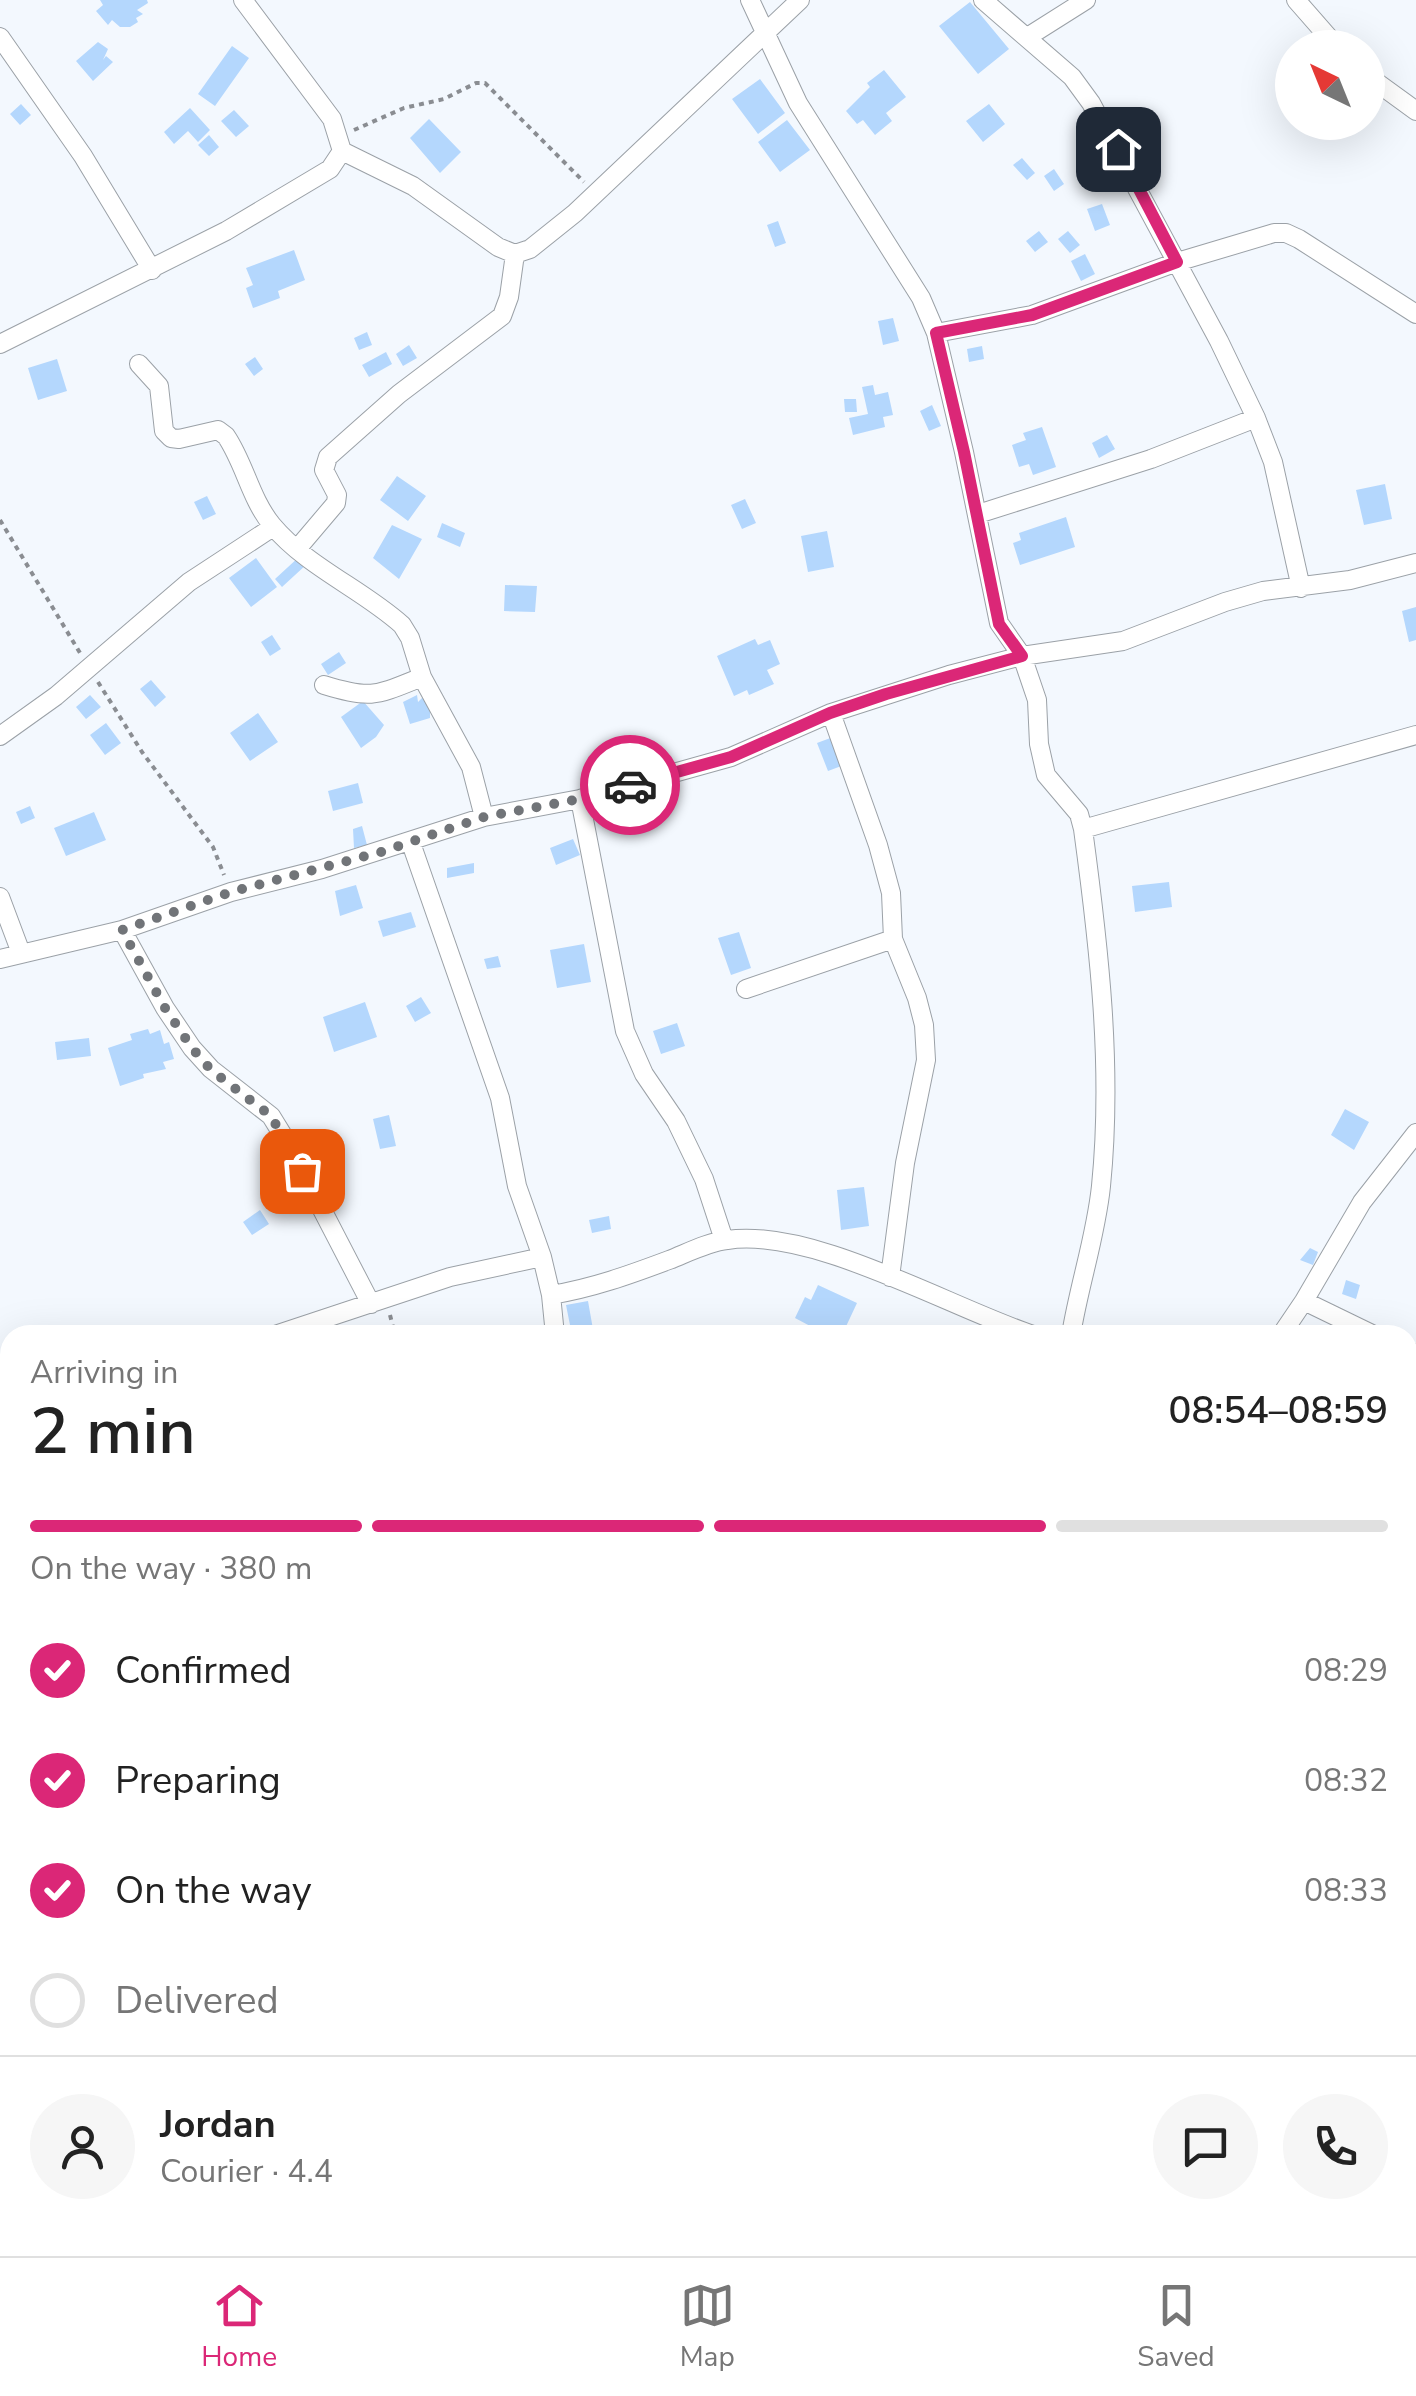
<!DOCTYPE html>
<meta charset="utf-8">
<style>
body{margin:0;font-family:"Nunito Sans",sans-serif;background:#f6f6f6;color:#222;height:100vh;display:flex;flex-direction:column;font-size:38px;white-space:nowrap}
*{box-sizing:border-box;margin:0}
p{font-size:32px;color:#767676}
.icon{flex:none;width:55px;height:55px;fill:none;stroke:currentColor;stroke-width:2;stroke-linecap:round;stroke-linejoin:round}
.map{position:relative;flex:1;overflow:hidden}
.side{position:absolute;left:0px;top:1325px;width:1418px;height:932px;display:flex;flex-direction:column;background:#fff;border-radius:30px 30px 0 0;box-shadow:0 10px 40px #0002}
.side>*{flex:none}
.needle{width:65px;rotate:317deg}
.fabs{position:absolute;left:1275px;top:30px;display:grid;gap:20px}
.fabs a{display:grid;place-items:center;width:110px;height:110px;border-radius:50%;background:#fff;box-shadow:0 10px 40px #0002;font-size:50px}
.pin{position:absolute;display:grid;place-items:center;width:85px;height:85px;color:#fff;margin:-42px;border-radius:20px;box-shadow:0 5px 15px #0006}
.courier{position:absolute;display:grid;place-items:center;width:100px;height:100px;margin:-50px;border:8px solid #db2777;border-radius:50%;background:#fff;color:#222;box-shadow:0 2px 12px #0007}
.summary em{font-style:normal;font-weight:600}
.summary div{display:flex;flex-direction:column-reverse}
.summary{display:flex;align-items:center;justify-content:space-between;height:170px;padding:0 30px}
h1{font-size:65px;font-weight:600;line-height:75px}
.bar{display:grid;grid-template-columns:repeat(4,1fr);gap:15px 10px;align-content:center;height:120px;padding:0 30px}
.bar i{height:12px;border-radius:8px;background:#e0e0e0}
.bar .active{background:#db2777}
.bar p{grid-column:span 4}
.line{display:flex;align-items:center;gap:25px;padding:0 30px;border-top:2px solid #e0e0e0}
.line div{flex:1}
.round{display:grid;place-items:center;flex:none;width:105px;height:105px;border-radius:52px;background:#f6f6f6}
ol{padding:0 30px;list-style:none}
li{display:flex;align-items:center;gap:30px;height:110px}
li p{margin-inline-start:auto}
li .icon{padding:10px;border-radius:50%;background:#db2777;color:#fff;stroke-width:4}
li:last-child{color:#767676}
li i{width:55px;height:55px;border:5px solid #e0e0e0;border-radius:50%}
.tab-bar{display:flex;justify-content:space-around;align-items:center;height:140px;border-top:2px solid #e0e0e0;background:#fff;font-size:28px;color:#767676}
.tab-bar a{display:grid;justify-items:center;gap:5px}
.tab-bar .active{color:#db2777}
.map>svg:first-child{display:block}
.building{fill:#b4d7fd}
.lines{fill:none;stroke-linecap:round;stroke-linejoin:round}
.minor-casing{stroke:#9ba1a7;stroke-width:20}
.path{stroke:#8a8d92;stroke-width:4;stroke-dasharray:5 5;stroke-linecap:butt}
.minor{stroke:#fff;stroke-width:18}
.done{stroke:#717478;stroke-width:10;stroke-dasharray:0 18}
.route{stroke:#db2777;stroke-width:12}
</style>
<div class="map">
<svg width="1416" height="2256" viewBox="0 0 1416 2256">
<rect width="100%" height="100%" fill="#f3f8fe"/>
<path class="building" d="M 100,0 L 147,0 L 148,3 L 137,10 L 143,14 L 136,18 L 138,22 L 130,27 L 120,27 L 112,20 L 108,25 L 96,11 L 103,5 Z
M 970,2 L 1009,49 L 978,74 L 939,26 Z
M 98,42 L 108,49 L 103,60 L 106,56 L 113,62 L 93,81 L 76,61 Z
M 232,46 L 249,58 L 215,106 L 198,94 Z
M 884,70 L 906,97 L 886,113 L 892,121 L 875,135 L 863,120 L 857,124 L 846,111 L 870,87 L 867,83 Z
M 760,79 L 785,113 L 758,134 L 732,99 Z
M 21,104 L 31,115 L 20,125 L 10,114 Z
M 989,104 L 1005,124 L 983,142 L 966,121 Z
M 190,108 L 210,130 L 198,142 L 188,131 L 174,144 L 164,132 Z
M 234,110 L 249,126 L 236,137 L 221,121 Z
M 429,119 L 461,152 L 440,173 L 410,138 Z
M 787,120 L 810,150 L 780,172 L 758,142 Z
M 209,135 L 219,147 L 209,156 L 198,145 Z
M 1022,158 L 1035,173 L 1027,180 L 1013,165 Z
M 1054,169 L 1064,184 L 1054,191 L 1044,176 Z
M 1102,204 L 1110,225 L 1095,231 L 1087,209 Z
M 778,221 L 786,243 L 775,247 L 767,225 Z
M 1039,231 L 1048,242 L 1035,252 L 1026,241 Z
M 1068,231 L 1080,245 L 1070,253 L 1058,239 Z
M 294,250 L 305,280 L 278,291 L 280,298 L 253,308 L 246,288 L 253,285 L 246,268 Z
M 1085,254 L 1095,274 L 1081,281 L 1071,261 Z
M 893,318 L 899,341 L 883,345 L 878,321 Z
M 367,332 L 372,345 L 359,350 L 354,338 Z
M 409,345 L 417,358 L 403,366 L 396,354 Z
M 982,346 L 984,359 L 969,362 L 967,349 Z
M 386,352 L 392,364 L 369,377 L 362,365 Z
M 255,357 L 263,369 L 254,376 L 245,364 Z
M 57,359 L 67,391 L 38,400 L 28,368 Z
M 873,385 L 875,395 L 888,392 L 893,415 L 883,417 L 885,427 L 853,435 L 849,418 L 868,414 L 862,387 Z
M 844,399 L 856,399 L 857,412 L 845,412 Z
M 932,405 L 941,426 L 929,431 L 920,411 Z
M 1042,427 L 1056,467 L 1033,475 L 1029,464 L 1019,467 L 1012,445 L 1026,440 L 1023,433 Z
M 1107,435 L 1115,449 L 1099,458 L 1092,443 Z
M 397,476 L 426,496 L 408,521 L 380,500 Z
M 1385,484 L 1392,519 L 1364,525 L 1356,490 Z
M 207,496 L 216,514 L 203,520 L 194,502 Z
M 745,499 L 756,523 L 742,529 L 731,505 Z
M 1066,517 L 1075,547 L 1020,565 L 1013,543 L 1021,540 L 1019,533 Z
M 442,523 L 465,533 L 460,547 L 437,537 Z
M 392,525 L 422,539 L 399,579 L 373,558 Z
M 827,531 L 834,567 L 808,572 L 801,536 Z
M 300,556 L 307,564 L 282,587 L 275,579 Z
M 256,558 L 277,587 L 251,607 L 229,578 Z
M 505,585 L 537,586 L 535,612 L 504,611 Z
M 1416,607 L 1416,640 L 1409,642 L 1402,611 Z
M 272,635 L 281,649 L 270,656 L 261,642 Z
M 755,639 L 758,645 L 770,640 L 780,664 L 767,670 L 774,684 L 749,695 L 747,690 L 734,696 L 717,656 Z
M 339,652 L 346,663 L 328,675 L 321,664 Z
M 151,680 L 166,697 L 155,707 L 140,689 Z
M 90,695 L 101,707 L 86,719 L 76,707 Z
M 417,695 L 418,702 L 425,695 L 430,700 L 430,718 L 410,724 L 403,702 Z
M 363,701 L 384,725 L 376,737 L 361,748 L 341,717 Z
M 258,713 L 278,742 L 250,761 L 230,733 Z
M 106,723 L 121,743 L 105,755 L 90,735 Z
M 833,737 L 844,765 L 828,771 L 817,743 Z
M 358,783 L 363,803 L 333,811 L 328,791 Z
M 30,806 L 35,818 L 21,824 L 16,812 Z
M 94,812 L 106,840 L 66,856 L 54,828 Z
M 362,826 L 367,845 L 354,848 L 353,829 Z
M 573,839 L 580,855 L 556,865 L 550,848 Z
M 474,863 L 474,873 L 447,878 L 447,868 Z
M 1169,882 L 1172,907 L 1135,912 L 1132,886 Z
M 356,885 L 363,908 L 340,916 L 335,891 Z
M 411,912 L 416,927 L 383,937 L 378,921 Z
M 739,932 L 751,968 L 731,975 L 718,938 Z
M 584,944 L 591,982 L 557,988 L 550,950 Z
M 498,956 L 501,967 L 487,969 L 484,959 Z
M 421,997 L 431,1013 L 415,1022 L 406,1006 Z
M 365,1002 L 377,1037 L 334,1052 L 323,1017 Z
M 677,1023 L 685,1046 L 661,1054 L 653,1031 Z
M 148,1029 L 150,1034 L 160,1030 L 164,1044 L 169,1042 L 174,1059 L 163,1062 L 166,1069 L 143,1074 L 144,1078 L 120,1086 L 108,1048 L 132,1040 L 130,1034 Z
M 89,1038 L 91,1056 L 57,1060 L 55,1042 Z
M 1345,1109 L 1369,1122 L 1354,1150 L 1331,1135 Z
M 389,1115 L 396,1146 L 380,1149 L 373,1119 Z
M 864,1187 L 869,1226 L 841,1230 L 837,1190 Z
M 260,1210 L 269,1224 L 252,1235 L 243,1222 Z
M 609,1216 L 611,1229 L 592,1233 L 589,1220 Z
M 1310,1248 L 1318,1252 L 1313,1265 L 1300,1260 Z
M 1346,1280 L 1360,1285 L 1356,1299 L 1342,1294 Z
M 818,1285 L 857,1303 L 842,1335 L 827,1335 L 795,1318 L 805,1297 L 811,1300 Z
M 588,1301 L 594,1335 L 572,1335 L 566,1305 Z"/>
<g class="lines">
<g class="minor-casing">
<path id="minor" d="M 750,0 L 798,103 L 921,298 L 936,333 L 964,452 L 999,623 L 1022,656 L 1037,700 L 1039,744 L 1046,775 L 1079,814 L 1083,829 C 1099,947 1113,1067 1101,1186 C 1096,1236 1079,1285 1071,1335
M 983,0 L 1072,77 L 1091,103 L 1219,341 L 1256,418 L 1273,462 L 1301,588
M 1296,0 L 1338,48
M 1029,36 L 1086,0
M 0,37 L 83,156 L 152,270
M 1368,76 L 1416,111
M 342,151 L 413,186 L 498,247 L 515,254 L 530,249 L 575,213 L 800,0
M 936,333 L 1032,315 L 1177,262 L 1274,233 L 1286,233 L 1299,239 L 1416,314
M 0,344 L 226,231 L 330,169 L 342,151 L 332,119 L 243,0
M 139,364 L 159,386 L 164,431 L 171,438 L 179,439 L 218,430 L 226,436 C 245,464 250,498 272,525 C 307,567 362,589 402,625 L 410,638 L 422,677 L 471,767 L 484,817
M 978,514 L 1151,459 L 1256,418
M 297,549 L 336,503 L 337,495 L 324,470 L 328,457 L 399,394 L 502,316 L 509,297 L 515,254
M 324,685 C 372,700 377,695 422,677
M 831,713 L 878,845 L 891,893 L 893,939 L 917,998 L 924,1025 L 926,1060 L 905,1163 L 890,1277
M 0,736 L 56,696 L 189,582 L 273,527
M 580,799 L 625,1031 L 644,1074 L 676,1121 L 704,1179 L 724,1240
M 1083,829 L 1416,735
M 411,843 L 500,1098 L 517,1186 L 542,1257 L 551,1295 L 555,1335
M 0,897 L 21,953
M 122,930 L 165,1008 L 192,1048 L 211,1069 L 271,1116 L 287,1142 L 371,1304
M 0,959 L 122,930 L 231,892 L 322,869 L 484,817 L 580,799 L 731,757 L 831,713 L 949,675 L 1022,656 L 1123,641 L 1225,602 L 1263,591 L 1350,580 L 1416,563
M 746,989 L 893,939
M 551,1295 C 593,1288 629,1275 669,1260 C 687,1253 708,1242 727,1240 C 812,1227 949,1307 1033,1335
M 1304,1301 L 1374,1335
M 275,1335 L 450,1277 L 542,1257
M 1281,1335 L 1304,1301 L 1362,1202 L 1416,1133
M 1408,1351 L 1416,1355
M 0,1430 L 10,1462
M 0,1540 L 10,1536
M 1408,1814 L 1416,1825
M 1408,2044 L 1416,2047
M 232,2248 L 235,2256
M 551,2248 L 555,2256
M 1106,2248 L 1111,2256
M 0,2253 L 10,2246
M 497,2256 L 511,2248
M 965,2256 L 975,2248"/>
</g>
<path class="path" d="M 354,130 L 404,108 L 444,99 L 476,83 L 485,83 L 584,182
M 0,520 L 80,653
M 98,682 L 142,752 L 213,847 L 224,875
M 390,1315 L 395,1335
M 0,1959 L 10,1956"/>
<use href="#minor" class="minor"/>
</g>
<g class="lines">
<path class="done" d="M 302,1171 L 271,1116 L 211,1070 L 192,1048 L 165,1008 L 122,930 L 231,892 L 381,852 L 484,817 L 580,799 L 630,785"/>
<path class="route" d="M 630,785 L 731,757 L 830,713 L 886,694 L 1022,656 L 999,624 L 964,452 L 936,333 L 1032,315 L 1177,262 L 1118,149"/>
</g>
</svg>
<div class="fabs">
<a><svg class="needle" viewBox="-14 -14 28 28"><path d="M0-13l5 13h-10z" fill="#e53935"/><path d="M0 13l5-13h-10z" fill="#767676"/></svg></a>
</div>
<div class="pin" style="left:302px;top:1171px;background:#ea580c"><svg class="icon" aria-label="bag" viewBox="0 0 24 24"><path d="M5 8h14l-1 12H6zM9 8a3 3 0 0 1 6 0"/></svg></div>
<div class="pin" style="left:1118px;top:149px;background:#1f2937"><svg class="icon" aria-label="home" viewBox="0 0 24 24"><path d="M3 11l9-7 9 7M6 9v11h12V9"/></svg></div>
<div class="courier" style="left:630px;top:785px"><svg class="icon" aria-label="car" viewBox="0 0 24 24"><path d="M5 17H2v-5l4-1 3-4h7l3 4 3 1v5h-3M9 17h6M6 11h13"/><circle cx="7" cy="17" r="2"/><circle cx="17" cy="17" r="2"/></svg></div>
<section class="side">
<div class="summary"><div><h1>2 min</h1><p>Arriving in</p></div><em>08:54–08:59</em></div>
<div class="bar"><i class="active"></i><i class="active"></i><i class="active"></i><i></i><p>On the way · 380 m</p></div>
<ol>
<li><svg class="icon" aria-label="check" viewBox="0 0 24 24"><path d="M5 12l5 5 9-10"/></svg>Confirmed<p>08:29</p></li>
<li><svg class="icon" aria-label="check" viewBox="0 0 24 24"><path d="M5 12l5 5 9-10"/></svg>Preparing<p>08:32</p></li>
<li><svg class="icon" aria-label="check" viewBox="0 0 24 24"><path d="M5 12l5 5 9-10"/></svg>On the way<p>08:33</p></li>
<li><i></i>Delivered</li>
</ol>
<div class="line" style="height:180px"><a class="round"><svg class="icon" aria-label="person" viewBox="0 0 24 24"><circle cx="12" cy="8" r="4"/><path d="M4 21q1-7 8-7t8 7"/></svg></a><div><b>Jordan</b><p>Courier · 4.4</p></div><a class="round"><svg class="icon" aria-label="chat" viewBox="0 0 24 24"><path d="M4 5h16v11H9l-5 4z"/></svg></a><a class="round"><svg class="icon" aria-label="phone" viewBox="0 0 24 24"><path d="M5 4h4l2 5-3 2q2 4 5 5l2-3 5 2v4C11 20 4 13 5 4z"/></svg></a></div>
</section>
</div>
<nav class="tab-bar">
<a class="active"><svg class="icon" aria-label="home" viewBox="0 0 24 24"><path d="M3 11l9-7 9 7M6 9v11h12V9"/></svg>Home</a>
<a><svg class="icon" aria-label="map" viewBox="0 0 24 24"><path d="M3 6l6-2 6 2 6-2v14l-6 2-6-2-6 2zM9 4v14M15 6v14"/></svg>Map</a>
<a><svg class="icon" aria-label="saved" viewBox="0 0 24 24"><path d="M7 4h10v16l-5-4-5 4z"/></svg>Saved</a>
</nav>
